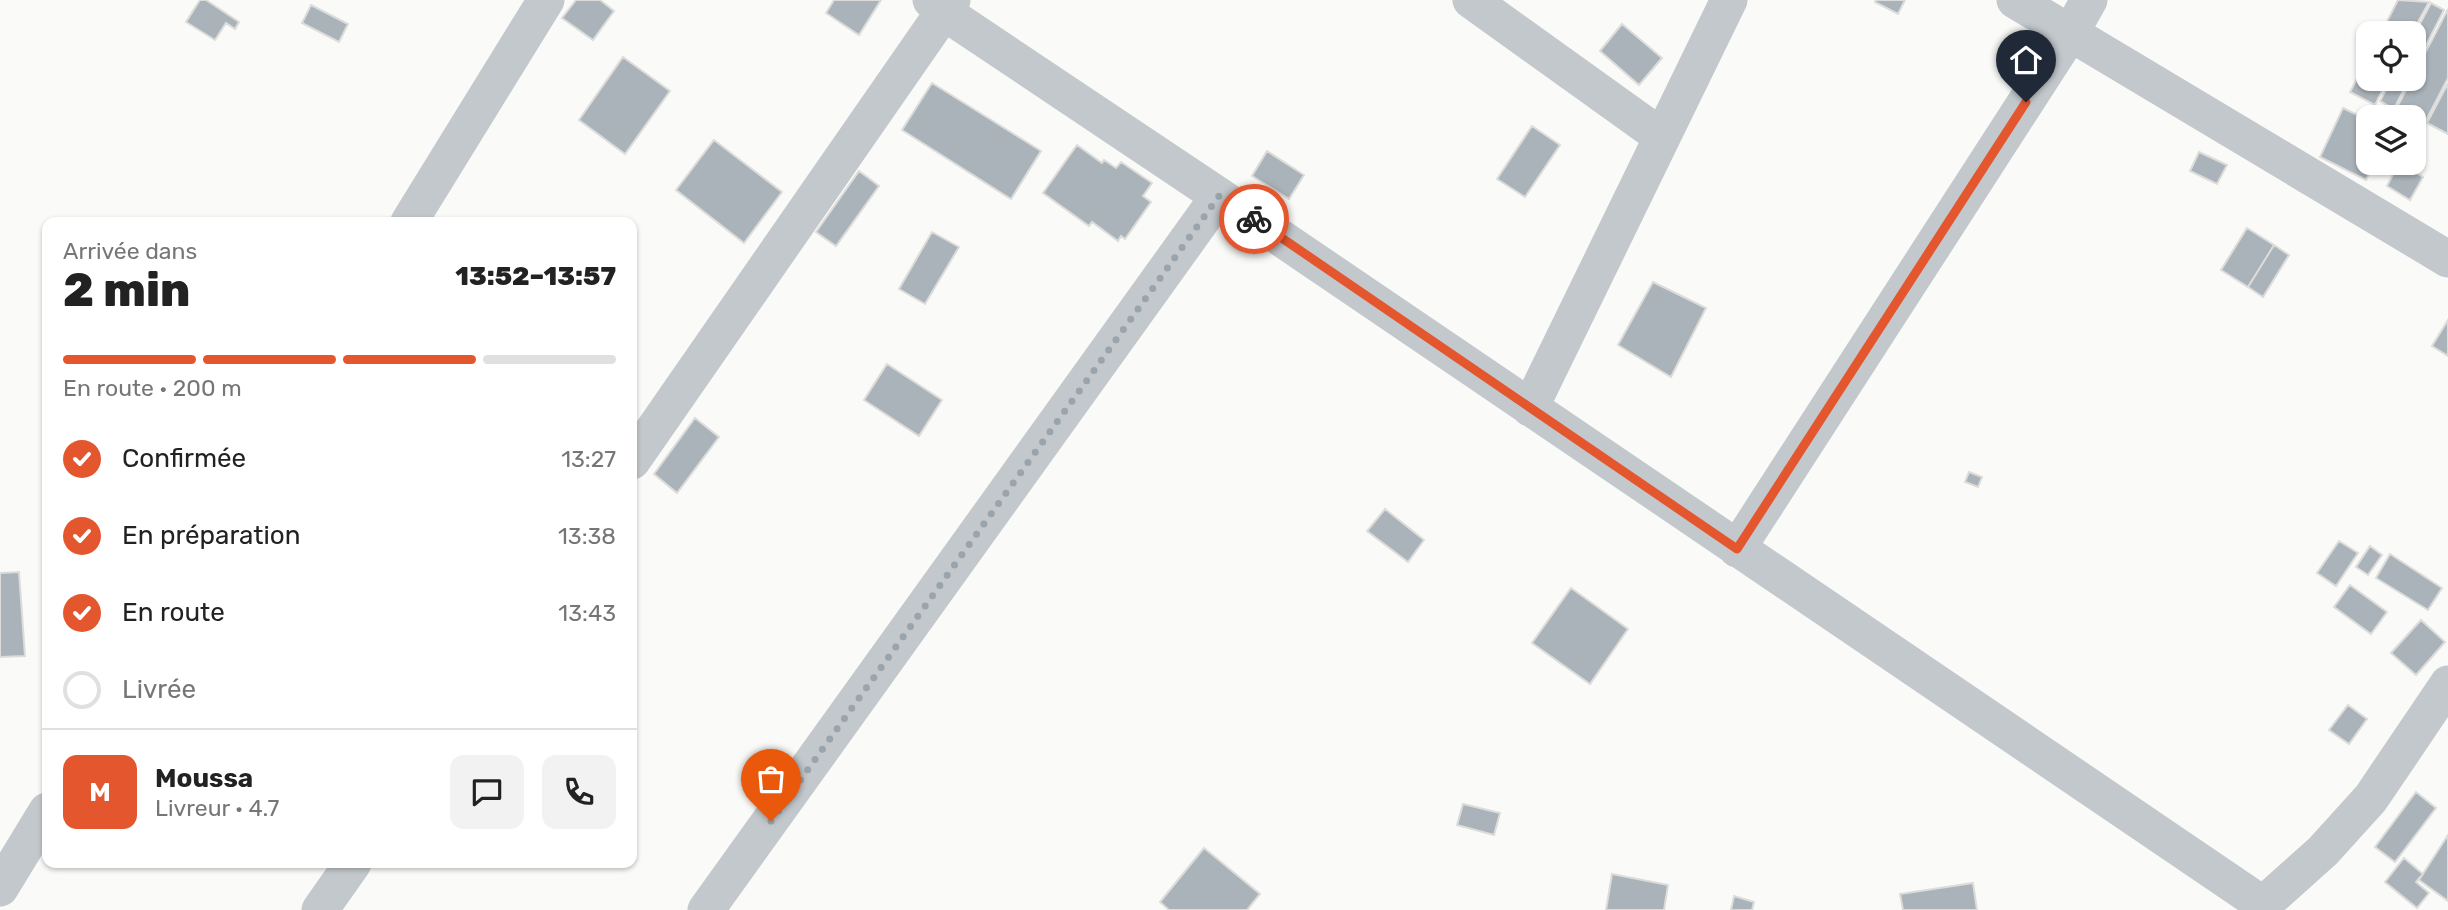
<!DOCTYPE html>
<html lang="fr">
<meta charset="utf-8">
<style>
body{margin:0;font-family:Rubik,sans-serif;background:#f2f2f2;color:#222;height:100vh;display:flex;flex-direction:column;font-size:26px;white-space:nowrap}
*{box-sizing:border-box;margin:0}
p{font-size:23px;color:#767676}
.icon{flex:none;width:38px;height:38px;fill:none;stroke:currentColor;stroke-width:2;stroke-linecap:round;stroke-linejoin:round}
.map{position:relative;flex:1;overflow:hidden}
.sheet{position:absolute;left:42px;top:217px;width:595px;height:651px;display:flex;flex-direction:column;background:#fff;border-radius:14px;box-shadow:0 2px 5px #0004}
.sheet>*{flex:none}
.tools{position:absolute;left:2356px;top:21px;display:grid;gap:14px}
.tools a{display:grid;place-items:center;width:70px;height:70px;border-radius:14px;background:#fff;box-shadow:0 2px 5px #0004;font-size:35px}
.pin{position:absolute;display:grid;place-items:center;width:60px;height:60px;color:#fff;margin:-72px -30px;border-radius:50% 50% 50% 0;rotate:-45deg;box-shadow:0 0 7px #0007}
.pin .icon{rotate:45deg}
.courier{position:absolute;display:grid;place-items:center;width:70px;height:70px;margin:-35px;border:5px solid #e4572e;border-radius:50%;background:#fff;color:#222;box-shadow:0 2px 9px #0007}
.overview em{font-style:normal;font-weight:800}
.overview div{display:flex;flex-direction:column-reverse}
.overview{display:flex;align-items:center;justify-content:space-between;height:119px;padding:0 21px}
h1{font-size:46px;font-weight:800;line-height:52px}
.bar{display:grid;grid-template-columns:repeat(4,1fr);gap:10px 7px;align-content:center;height:84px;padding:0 21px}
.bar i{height:9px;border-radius:5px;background:#e0e0e0}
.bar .on{background:#e4572e}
.bar p{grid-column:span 4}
.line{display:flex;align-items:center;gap:18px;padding:0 21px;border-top:2px solid #e0e0e0}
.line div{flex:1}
.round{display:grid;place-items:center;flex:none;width:74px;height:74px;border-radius:14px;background:#f2f2f2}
ol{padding:0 21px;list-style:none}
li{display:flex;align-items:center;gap:21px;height:77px}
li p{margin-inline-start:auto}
li .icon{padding:7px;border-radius:50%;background:#e4572e;color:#fff;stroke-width:4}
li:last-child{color:#767676}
li i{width:38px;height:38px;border:4px solid #e0e0e0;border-radius:50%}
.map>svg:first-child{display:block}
.building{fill:#aab3b9;stroke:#dcdcda;stroke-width:2}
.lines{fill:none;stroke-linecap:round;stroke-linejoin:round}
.minor{stroke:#c3c8cc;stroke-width:37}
.done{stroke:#99a4ac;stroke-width:7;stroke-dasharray:0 12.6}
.route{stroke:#e4572e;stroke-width:9}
</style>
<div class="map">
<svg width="2448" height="910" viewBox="0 0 2448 910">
<rect width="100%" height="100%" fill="#fafaf8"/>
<path class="building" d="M 200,0 L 206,0 L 239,22 L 235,29 L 226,23 L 215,40 L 186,22 Z
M 576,0 L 600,0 L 614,11 L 593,40 L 562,18 Z
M 834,0 L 881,0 L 859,35 L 826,13 Z
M 1876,0 L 1905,0 L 1898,14 L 1875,2 Z
M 2398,0 L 2429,2 L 2412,33 L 2381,33 Z
M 2431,3 L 2444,10 L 2413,71 L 2413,37 Z
M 311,5 L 348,24 L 339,42 L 302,23 Z
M 2448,9 L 2448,78 L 2420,132 L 2413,129 L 2413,117 L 2392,117 Z
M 1622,24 L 1662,58 L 1639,85 L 1600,51 Z
M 623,57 L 670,91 L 625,154 L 579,120 Z
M 2368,58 L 2368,79 L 2388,79 L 2375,105 L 2350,92 Z
M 2392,79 L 2409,79 L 2394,109 L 2380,101 Z
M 932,83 L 1041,151 L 1011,199 L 902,130 Z
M 2448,83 L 2448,134 L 2427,123 Z
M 2343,108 L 2368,120 L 2368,163 L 2374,163 L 2366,180 L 2320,157 Z
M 1532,126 L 1560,145 L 1525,197 L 1497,179 Z
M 714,140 L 782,192 L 744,243 L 676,190 Z
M 1077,145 L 1102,163 L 1104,160 L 1116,168 L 1121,162 L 1152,183 L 1143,196 L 1151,202 L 1125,239 L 1121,236 L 1118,241 L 1092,222 L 1089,226 L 1043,193 Z
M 1267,151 L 1304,175 L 1289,199 L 1252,176 Z
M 2199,152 L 2227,165 L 2217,184 L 2190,171 Z
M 2399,163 L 2423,177 L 2410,200 L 2387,186 Z
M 859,171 L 879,186 L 836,246 L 816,232 Z
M 2247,228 L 2274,245 L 2248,287 L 2221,270 Z
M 932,232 L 959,247 L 925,304 L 899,289 Z
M 2274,245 L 2289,255 L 2263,297 L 2248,287 Z
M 1653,282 L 1706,308 L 1671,377 L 1618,345 Z
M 2448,320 L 2448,356 L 2432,346 Z
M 887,364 L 942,400 L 919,436 L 864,400 Z
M 695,418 L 719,437 L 677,493 L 654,474 Z
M 1969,472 L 1982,477 L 1978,487 L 1965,482 Z
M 1385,509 L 1424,540 L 1408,562 L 1367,531 Z
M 2339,541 L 2358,553 L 2336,586 L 2317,573 Z
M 2370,546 L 2382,555 L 2368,575 L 2356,567 Z
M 2390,554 L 2442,588 L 2428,610 L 2376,578 Z
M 19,572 L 25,656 L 0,657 L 0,573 Z
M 2350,585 L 2387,612 L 2371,634 L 2334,607 Z
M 1571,588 L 1628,629 L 1590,684 L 1532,643 Z
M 2421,620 L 2445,642 L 2416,675 L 2391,653 Z
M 2348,705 L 2367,719 L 2349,744 L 2329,730 Z
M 2416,792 L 2436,808 L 2395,862 L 2375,847 Z
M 1463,804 L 1500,813 L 1494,835 L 1457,825 Z
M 2448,835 L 2448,901 L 2419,880 Z
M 1204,848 L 1260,894 L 1247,910 L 1169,910 L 1160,902 Z
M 2404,858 L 2423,874 L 2416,882 L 2429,893 L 2417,908 L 2385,882 Z
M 1612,874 L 1668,885 L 1664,910 L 1606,910 Z
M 1973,883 L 1977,910 L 1903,910 L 1900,894 Z
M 1734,896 L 1754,902 L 1752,910 L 1731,910 Z"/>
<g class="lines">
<path class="minor" d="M 931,0 L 944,12 L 1219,196 L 2262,904
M 1471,0 L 1662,137
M 2015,0 L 2448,259
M 409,222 L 546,0
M 1530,408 L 1729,0
M 632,461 L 952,0
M 1737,549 L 2071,32 L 2089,0
M 0,888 L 47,811
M 320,910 L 353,863
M 706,910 L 1219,196
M 2257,910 L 2323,851 L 2371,798 L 2448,684"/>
</g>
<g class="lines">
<path class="done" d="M 771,821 L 1219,196 L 1254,219"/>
<path class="route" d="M 1254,219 L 1737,549 L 2026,102"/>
</g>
</svg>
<div class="tools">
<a><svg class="icon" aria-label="locate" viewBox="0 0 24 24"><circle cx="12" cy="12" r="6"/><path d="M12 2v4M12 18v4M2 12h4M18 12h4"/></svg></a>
<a><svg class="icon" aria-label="layers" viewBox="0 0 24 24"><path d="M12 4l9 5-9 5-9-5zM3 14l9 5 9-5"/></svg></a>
</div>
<div class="pin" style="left:771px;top:821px;background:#ea580c"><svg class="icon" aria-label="bag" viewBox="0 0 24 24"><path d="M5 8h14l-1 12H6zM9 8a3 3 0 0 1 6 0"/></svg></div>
<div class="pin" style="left:2026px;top:102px;background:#1f2937"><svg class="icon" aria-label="home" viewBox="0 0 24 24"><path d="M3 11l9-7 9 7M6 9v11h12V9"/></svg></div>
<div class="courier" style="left:1254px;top:219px"><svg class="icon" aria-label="bike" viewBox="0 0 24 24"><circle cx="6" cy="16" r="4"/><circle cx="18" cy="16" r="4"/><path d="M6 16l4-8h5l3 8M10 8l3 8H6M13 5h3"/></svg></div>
<section class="sheet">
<div class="overview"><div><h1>2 min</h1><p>Arrivée dans</p></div><em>13:52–13:57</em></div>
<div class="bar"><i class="on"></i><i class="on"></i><i class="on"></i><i></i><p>En route · 200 m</p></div>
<ol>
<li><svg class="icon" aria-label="check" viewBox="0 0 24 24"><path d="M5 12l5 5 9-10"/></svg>Confirmée<p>13:27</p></li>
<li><svg class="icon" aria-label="check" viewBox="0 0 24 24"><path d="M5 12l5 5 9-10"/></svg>En préparation<p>13:38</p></li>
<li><svg class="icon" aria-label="check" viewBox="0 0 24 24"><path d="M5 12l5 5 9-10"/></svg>En route<p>13:43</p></li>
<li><i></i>Livrée</li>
</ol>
<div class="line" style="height:126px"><b class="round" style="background:#e4572e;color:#fff">M</b><div><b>Moussa</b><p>Livreur · 4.7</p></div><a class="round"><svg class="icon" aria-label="chat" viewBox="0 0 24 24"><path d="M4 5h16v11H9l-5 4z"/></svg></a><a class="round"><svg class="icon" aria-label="phone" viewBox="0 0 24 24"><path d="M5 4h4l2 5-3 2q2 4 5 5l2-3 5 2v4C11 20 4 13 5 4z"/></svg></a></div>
</section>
</div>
